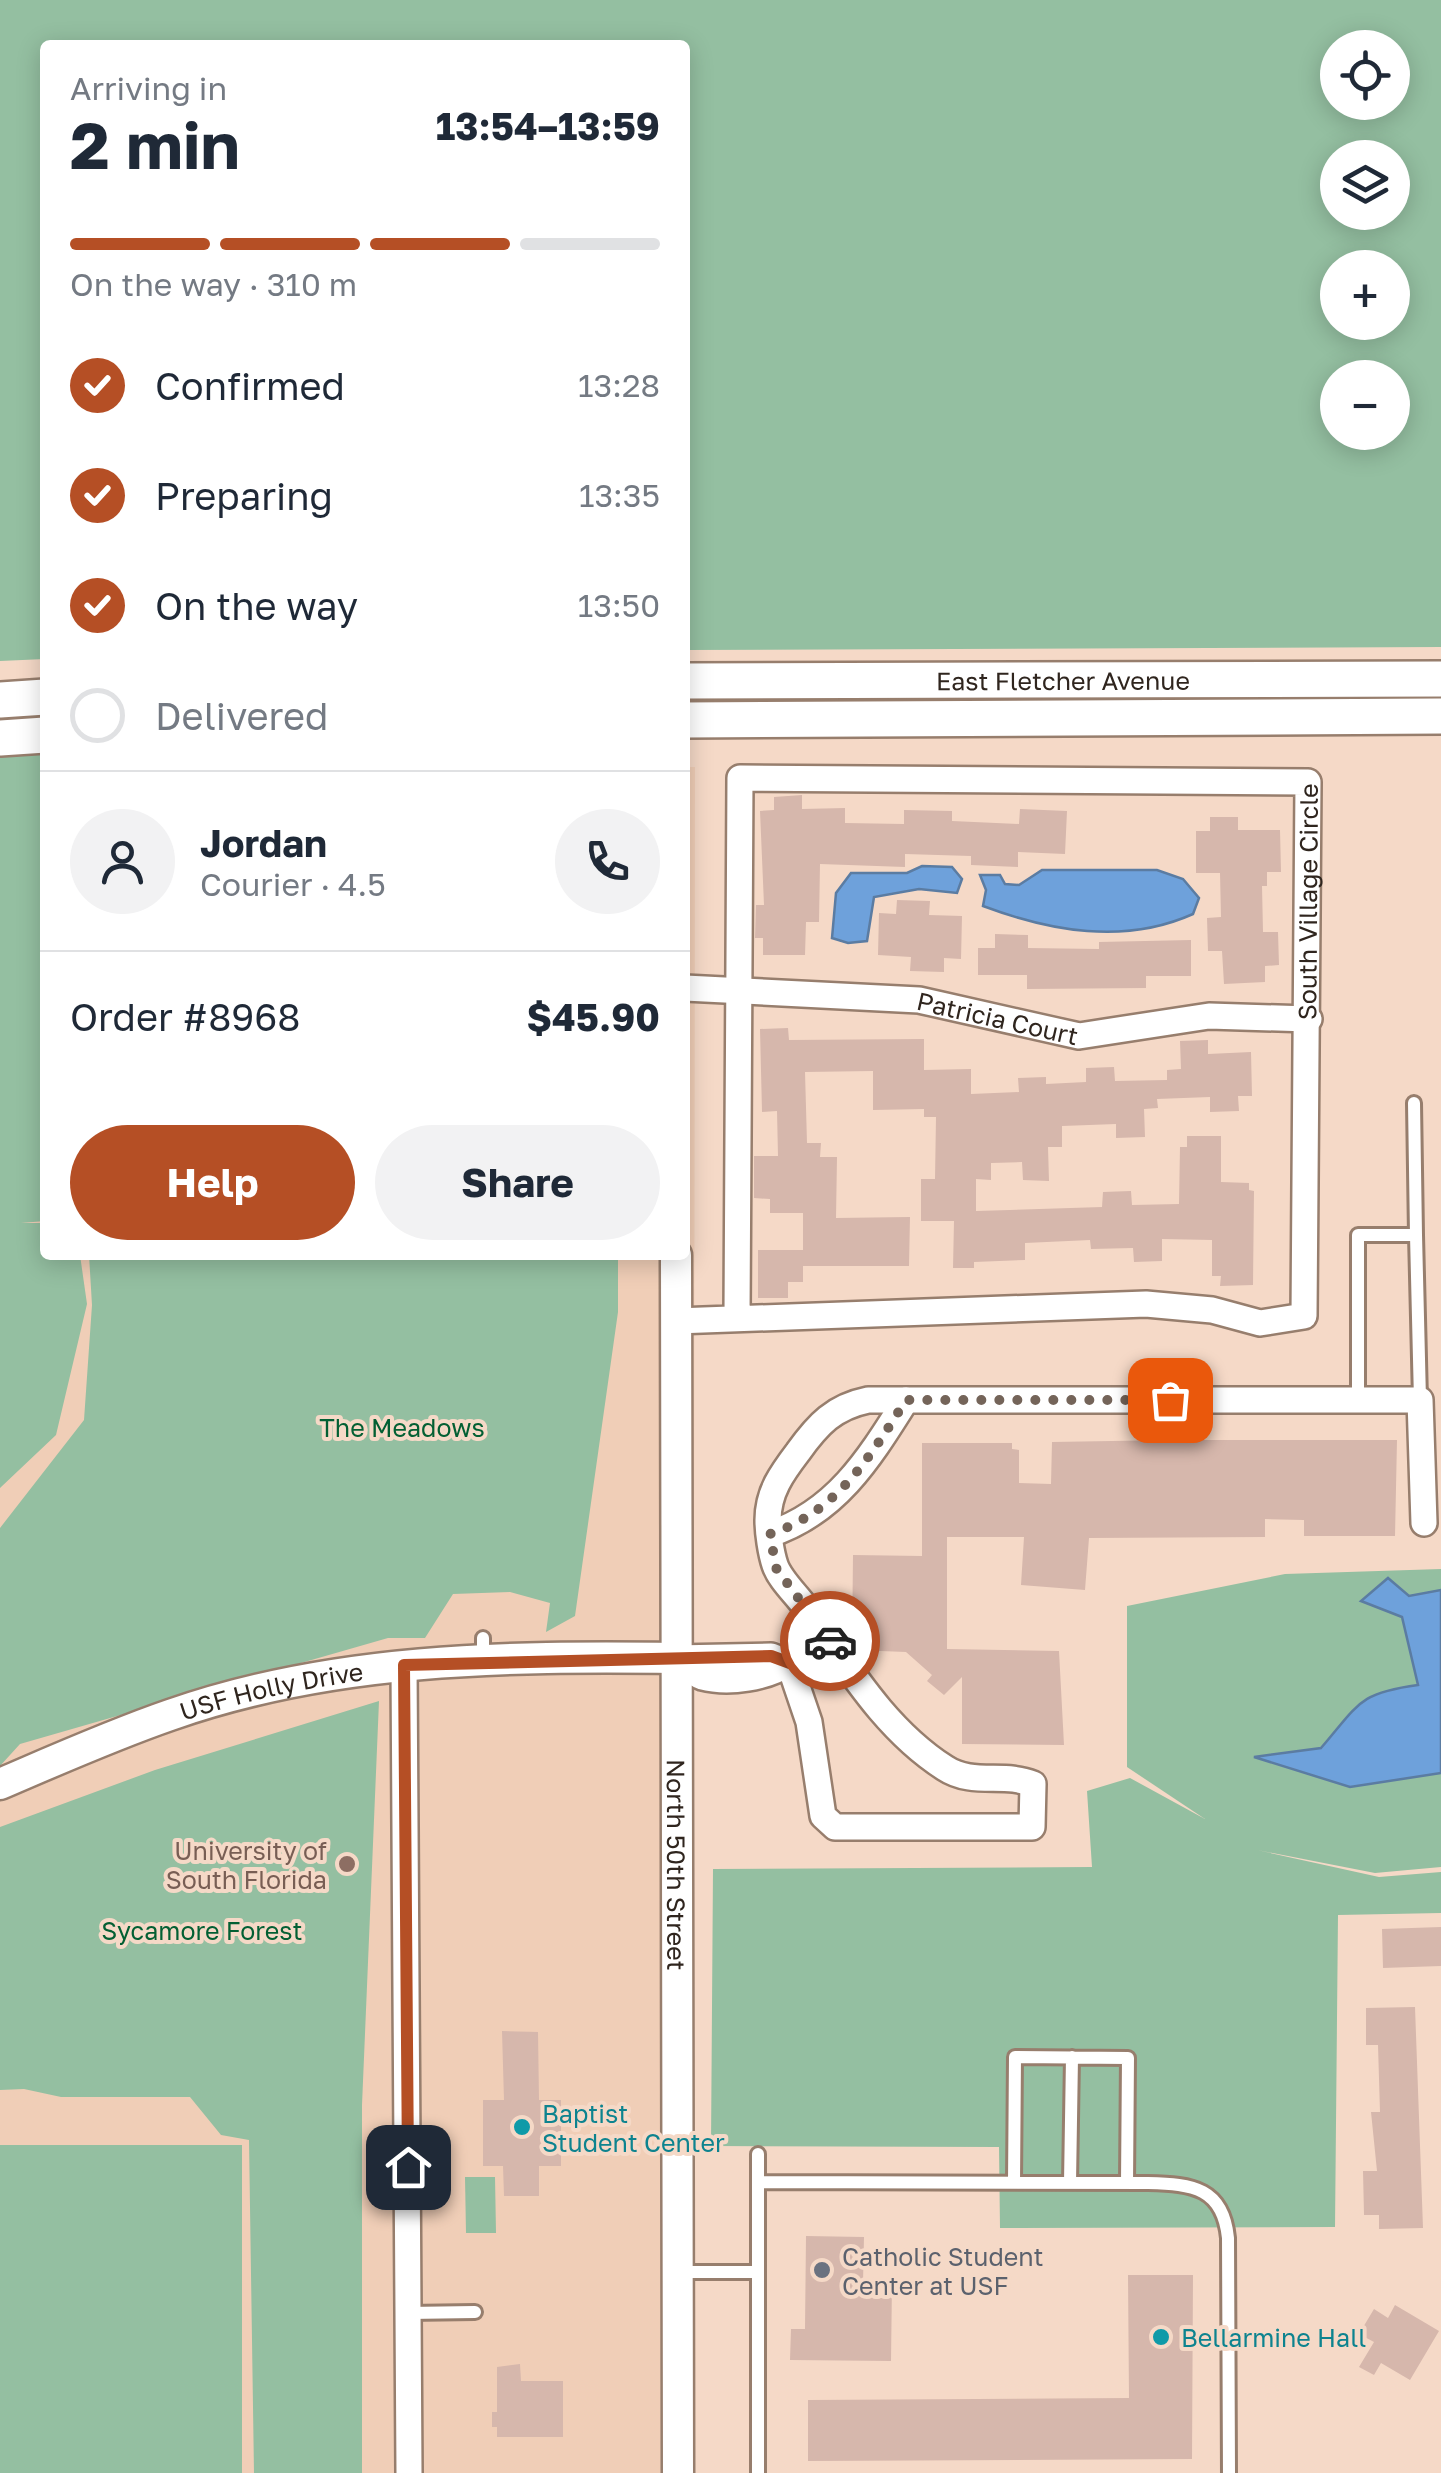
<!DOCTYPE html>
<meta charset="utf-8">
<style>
body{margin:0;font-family:"Golos Text",sans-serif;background:#f2f2f3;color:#1f2937;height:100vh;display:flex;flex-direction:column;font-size:38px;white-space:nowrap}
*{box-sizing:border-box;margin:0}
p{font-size:32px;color:#747a83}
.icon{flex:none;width:55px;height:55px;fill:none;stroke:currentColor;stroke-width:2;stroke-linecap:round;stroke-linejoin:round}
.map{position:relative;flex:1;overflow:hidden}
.sheet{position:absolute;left:40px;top:40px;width:650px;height:1220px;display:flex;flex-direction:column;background:#fff;border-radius:10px;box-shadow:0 5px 25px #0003}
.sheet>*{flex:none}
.controls{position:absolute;left:1320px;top:30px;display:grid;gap:20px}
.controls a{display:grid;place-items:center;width:90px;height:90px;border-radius:50%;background:#fff;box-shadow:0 5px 25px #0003;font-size:50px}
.pin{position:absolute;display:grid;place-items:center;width:85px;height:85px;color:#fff;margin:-42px;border-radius:20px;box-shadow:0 5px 15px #0006}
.courier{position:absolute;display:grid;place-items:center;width:100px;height:100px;margin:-50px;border:8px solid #b54f25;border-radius:50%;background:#fff;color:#222;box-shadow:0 2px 12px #0007}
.head em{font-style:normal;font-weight:700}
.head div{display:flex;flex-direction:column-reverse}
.head{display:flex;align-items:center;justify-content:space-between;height:170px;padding:0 30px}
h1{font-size:65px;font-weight:700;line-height:75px}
.bar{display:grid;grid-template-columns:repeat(4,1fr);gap:15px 10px;align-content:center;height:120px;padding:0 30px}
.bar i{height:12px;border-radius:8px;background:#e0e1e3}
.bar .on{background:#b54f25}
.bar p{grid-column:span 4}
.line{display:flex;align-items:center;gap:25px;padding:0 30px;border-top:2px solid #e0e1e3}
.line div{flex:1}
.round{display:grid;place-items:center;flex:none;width:105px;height:105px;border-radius:52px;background:#f2f2f3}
ol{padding:0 30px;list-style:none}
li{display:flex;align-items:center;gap:30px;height:110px}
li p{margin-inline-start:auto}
li .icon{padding:10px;border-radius:50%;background:#b54f25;color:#fff;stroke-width:4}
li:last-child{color:#747a83}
li i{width:55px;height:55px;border:5px solid #e0e1e3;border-radius:50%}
.primary-button{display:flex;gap:20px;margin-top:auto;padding:20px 30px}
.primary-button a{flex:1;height:115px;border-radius:60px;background:#b54f25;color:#fff;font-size:40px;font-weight:700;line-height:115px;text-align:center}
.primary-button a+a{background:#f2f2f3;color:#1f2937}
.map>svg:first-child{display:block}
.built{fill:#f0ceb7}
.green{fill:#94bfa1;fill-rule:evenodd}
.water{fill:#6ea1db;stroke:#5b7ca2;stroke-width:2.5}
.building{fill:#d6b7ac}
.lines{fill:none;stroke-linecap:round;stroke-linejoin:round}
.service-casing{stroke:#977e6d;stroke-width:18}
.minor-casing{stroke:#977e6d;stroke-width:30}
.tertiary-casing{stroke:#977e6d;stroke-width:35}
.secondary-casing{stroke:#977e6d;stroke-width:40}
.service{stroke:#fff;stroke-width:12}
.minor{stroke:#fff;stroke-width:25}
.tertiary{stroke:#fff;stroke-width:30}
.secondary{stroke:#fff;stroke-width:35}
.done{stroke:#746459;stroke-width:10;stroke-dasharray:0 18}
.route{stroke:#b54f25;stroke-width:12}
.education-dot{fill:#8d6e63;stroke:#f5d9c7;stroke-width:4}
.culture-dot{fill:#0f9aa8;stroke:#f5d9c7;stroke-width:4}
.worship-dot{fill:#6b7280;stroke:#f5d9c7;stroke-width:4}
.labels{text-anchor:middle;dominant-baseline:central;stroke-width:8;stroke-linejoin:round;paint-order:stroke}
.street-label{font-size:25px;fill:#2f251e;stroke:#f5d9c7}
.park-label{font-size:25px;fill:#035f33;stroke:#f5d9c7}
.education-label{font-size:25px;fill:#785e54;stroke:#f5d9c7;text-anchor:end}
.culture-label{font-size:25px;fill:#0d838f;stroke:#f5d9c7;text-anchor:start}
.worship-label{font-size:25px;fill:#5b616d;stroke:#f5d9c7;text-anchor:start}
</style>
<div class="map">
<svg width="1441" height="2473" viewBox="0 0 1441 2473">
<rect width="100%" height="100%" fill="#f5d9c7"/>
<path class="built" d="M 0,766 L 45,766 L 45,1255 L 685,1255 L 685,767 L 695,767 L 693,2473 L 0,2473 Z"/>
<path class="green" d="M 0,0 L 1441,0 L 1441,647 L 685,650 L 685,45 L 45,45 L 45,659 L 0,661 ZM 1338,48 L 1392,48 L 1392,102 L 1338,102 ZM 1338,158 L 1392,158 L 1392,212 L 1338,212 ZM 1338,268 L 1392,268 L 1392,322 L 1338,322 ZM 1338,378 L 1392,378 L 1392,432 L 1338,432 Z
M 45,749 L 45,1221 L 21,1223 L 45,1223 L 45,1255 L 80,1255 L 87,1304 L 56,1435 L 0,1488 L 0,750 Z
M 89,1255 L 618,1255 L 618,1312 L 575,1616 L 546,1632 L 550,1603 L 510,1592 L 453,1594 L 425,1638 L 388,1638 L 20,1744 L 0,1766 L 0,1528 L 84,1420 L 92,1305 Z
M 1441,1569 L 1441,1867 L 1375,1873 L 1257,1850 L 1379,1877 L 1441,1872 L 1441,1913 L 1338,1915 L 1335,2227 L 1000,2228 L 999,2147 L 711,2146 L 713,1869 L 1092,1867 L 1087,1791 L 1130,1778 L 1205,1819 L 1127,1767 L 1127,1606 L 1285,1574 Z
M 379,1701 L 362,2105 L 362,2473 L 254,2473 L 249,2140 L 221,2135 L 190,2097 L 61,2097 L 24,2089 L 0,2090 L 0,1827 L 155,1770 Z
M 0,2145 L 242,2145 L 242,2473 L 0,2473 Z
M 465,2177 L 495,2177 L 496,2233 L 466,2233 Z"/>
<path class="water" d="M 922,866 L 952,867 L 962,879 L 957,893 L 919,889 L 874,897 L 867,941 L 848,943 L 832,938 L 836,893 L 851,873 L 907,873 Z
M 1042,870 L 1157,870 L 1183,879 L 1199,898 L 1193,914 C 1124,945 1050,931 983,906 L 986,890 L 980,875 L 1000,875 L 1005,884 L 1019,885 Z
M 1388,1578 L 1409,1596 L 1441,1590 L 1441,1773 L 1350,1787 L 1254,1757 L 1321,1748 C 1359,1704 1358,1693 1418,1685 L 1402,1617 L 1361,1601 Z"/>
<path class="building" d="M 802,795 L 802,809 L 845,808 L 845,823 L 904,824 L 904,810 L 952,811 L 952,821 L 1019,824 L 1020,809 L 1067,811 L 1065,854 L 1018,852 L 1018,867 L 971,865 L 971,856 L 905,854 L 905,867 L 820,864 L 819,922 L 806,922 L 805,955 L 763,955 L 763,938 L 755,938 L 756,905 L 764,905 L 760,811 L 774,810 L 774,797 Z
M 1210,817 L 1238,817 L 1238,830 L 1280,830 L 1281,872 L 1267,872 L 1267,886 L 1262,886 L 1263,932 L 1278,932 L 1279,965 L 1265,966 L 1265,982 L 1224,984 L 1222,951 L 1208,951 L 1207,918 L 1221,917 L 1220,873 L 1196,873 L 1196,831 L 1210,831 Z
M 897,900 L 930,901 L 929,915 L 962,916 L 961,959 L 944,958 L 944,972 L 910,971 L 911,957 L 878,955 L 879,913 L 896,914 Z
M 995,934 L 1028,935 L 1028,948 L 1099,949 L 1099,942 L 1191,940 L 1191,976 L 1146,976 L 1146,988 L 1027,989 L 1027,975 L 978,975 L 978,948 L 995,948 Z
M 788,1028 L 789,1040 L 924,1039 L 924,1070 L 971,1069 L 971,1094 L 1019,1092 L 1018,1078 L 1046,1077 L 1046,1084 L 1086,1082 L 1086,1068 L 1114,1067 L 1115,1081 L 1167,1080 L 1167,1070 L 1181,1069 L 1180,1041 L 1208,1040 L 1208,1054 L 1251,1052 L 1252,1096 L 1238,1096 L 1239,1111 L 1210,1112 L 1210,1097 L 1157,1099 L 1158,1108 L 1144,1109 L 1145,1137 L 1116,1138 L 1116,1124 L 1062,1126 L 1062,1147 L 1048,1147 L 1049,1181 L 1023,1180 L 1022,1162 L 991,1163 L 991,1180 L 976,1179 L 976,1211 L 1102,1207 L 1103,1192 L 1131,1191 L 1132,1205 L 1179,1204 L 1180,1147 L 1187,1147 L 1187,1136 L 1221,1136 L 1221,1182 L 1249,1183 L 1249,1190 L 1254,1191 L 1253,1285 L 1220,1286 L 1221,1276 L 1212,1276 L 1212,1240 L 1162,1239 L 1162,1261 L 1134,1262 L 1133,1248 L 1091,1249 L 1090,1240 L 1025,1243 L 1025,1260 L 974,1262 L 974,1268 L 953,1268 L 954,1221 L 921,1221 L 921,1179 L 935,1179 L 936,1117 L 924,1117 L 924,1109 L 873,1110 L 873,1071 L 805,1072 L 807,1143 L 821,1143 L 820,1157 L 837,1157 L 836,1218 L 910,1217 L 909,1266 L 803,1266 L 803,1282 L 788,1282 L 788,1298 L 758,1298 L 758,1250 L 803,1250 L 803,1213 L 770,1213 L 770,1199 L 754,1198 L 754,1156 L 778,1156 L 777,1111 L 762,1112 L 760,1029 Z
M 1171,1440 L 1397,1440 L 1395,1536 L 1304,1536 L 1304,1520 L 1265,1519 L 1265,1537 L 1089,1538 L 1085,1590 L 1021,1585 L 1024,1537 L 947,1537 L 947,1649 L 1059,1651 L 1064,1745 L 962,1744 L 962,1677 L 944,1695 L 927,1681 L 932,1675 L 906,1652 L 855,1650 L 852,1646 L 853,1555 L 922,1556 L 922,1443 L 1012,1443 L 1012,1449 L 1019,1450 L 1019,1483 L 1051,1484 L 1052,1442 Z
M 1441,1927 L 1441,1966 L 1383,1968 L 1382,1929 Z
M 1415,2007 L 1423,2228 L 1379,2229 L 1379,2215 L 1364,2215 L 1363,2171 L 1377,2171 L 1371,2112 L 1380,2112 L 1378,2045 L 1366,2045 L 1366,2008 Z
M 502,2031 L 538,2032 L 539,2100 L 561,2100 L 561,2166 L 539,2166 L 539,2196 L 504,2196 L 503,2166 L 483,2166 L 483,2100 L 504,2100 Z
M 806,2236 L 864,2237 L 863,2283 L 892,2283 L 891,2361 L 790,2360 L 791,2329 L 805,2329 Z
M 1128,2275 L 1193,2275 L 1192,2459 L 808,2461 L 808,2400 L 1129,2398 Z
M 1395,2305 L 1439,2331 L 1410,2380 L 1381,2363 L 1374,2375 L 1359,2367 L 1374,2342 L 1359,2334 L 1374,2309 L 1388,2318 Z
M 520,2364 L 521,2381 L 563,2381 L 563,2437 L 497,2437 L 497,2427 L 492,2427 L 492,2412 L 497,2412 L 497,2367 Z"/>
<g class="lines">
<g class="service-casing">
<path id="service" d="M 1416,1235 L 1420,1400
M 1358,1400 L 1358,1235 L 1416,1235 L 1414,1103
M 483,1660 L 483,1638
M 758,2154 L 758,2473
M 758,2182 L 1148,2183 C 1193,2184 1223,2188 1228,2238 L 1229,2473
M 1014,2182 L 1015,2057 L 1128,2058 L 1127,2183
M 1070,2183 L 1072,2057
M 680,2272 L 757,2272
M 408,2313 L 475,2312"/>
</g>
<g class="minor-casing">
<g id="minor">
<path id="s1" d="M 685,988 L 919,1000 L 1079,1036 L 1209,1016 L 1309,1019"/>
<path id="s2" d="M 676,1321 L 1146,1304 L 1212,1310 L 1260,1323 L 1304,1316 L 1308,782 L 740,778 L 737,1316"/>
<path d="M 770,1534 C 837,1512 870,1457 906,1400"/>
<path d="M 831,1642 L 789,1663 L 809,1722 L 823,1816 L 835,1827 L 1032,1827 L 1033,1784 C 1005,1772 972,1786 945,1768 C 884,1729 847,1665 806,1608 C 797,1595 780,1580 775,1565 C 771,1553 768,1533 768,1520 C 768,1492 782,1473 798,1452 C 818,1424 834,1407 868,1400 L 1420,1400 L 1424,1523"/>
<path d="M 771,1656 L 789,1663 C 767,1678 729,1684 702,1677 C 693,1674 683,1663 675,1658 Z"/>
<path d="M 404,1665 L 409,2473"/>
</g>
</g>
<g class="tertiary-casing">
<g id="tertiary">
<path id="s3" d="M 676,1255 L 678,2473"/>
<path id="s4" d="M 0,1784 C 56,1760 112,1735 170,1715 C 332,1658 505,1656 675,1658"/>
</g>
</g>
<g class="secondary-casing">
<g id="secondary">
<path id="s5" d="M 685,681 L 1441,679"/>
<path d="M 0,700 L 45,697"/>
<path d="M 685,720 L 1441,716"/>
<path d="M 0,738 L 45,735"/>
</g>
</g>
<use href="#service" class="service"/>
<use href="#minor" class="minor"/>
<use href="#tertiary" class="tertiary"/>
<use href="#secondary" class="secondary"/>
</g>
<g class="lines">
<path class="done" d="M 830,1641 L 776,1568 L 770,1534 C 837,1512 870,1457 906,1400 L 1170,1400"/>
<path class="route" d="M 408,2167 L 404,1665 L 771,1656 L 790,1663 L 830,1641"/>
</g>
<circle class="education-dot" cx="347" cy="1864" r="10"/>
<g class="culture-dot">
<circle cx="522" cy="2127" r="10"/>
<circle cx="1161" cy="2337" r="10"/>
</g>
<circle class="worship-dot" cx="822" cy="2270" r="10"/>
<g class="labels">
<g class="street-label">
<text stroke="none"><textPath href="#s5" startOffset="378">East Fletcher Avenue</textPath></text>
<text stroke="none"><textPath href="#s2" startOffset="1045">South Village Circle</textPath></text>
<text stroke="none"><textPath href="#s1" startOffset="315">Patricia Court</textPath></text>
<text stroke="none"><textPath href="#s4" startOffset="288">USF Holly Drive</textPath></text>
<text stroke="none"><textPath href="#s3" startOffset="610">North 50th Street</textPath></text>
</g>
<g class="park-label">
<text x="402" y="1427">The Meadows</text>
<text x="202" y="1930">Sycamore Forest</text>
</g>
<g class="education-label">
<text x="327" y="1850">University of<tspan x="327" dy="29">South Florida</tspan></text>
</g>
<g class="culture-label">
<text x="542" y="2113">Baptist<tspan x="542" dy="29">Student Center</tspan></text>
<text x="1181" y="2337">Bellarmine Hall</text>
</g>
<g class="worship-label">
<text x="842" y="2256">Catholic Student<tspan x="842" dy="29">Center at USF</tspan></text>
</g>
</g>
</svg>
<div class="controls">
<a><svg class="icon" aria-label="locate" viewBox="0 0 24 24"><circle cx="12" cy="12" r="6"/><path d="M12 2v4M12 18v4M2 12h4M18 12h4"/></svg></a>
<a><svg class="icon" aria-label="layers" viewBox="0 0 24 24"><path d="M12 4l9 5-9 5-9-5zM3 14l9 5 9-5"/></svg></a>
<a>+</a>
<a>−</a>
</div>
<div class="pin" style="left:1170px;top:1400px;background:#ea580c"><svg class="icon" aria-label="bag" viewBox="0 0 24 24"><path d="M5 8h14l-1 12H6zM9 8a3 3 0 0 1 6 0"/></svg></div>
<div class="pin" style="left:408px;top:2167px;background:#1f2937"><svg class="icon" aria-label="home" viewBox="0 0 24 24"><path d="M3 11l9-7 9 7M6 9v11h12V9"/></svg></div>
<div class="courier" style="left:830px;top:1641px"><svg class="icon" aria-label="car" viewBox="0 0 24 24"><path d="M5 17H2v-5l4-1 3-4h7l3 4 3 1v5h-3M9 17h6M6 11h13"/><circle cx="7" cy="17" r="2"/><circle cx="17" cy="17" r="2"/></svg></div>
<section class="sheet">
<div class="head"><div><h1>2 min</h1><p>Arriving in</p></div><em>13:54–13:59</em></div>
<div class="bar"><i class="on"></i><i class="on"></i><i class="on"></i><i></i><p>On the way · 310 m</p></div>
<ol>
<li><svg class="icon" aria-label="check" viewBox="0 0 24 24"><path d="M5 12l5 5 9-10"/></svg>Confirmed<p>13:28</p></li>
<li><svg class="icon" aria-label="check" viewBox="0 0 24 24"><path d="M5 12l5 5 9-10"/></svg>Preparing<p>13:35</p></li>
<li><svg class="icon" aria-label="check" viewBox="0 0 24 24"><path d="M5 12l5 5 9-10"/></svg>On the way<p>13:50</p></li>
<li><i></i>Delivered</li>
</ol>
<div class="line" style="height:180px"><a class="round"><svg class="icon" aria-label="person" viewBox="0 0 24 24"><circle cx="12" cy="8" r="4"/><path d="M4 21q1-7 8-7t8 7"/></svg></a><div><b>Jordan</b><p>Courier · 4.5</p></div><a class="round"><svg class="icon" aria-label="phone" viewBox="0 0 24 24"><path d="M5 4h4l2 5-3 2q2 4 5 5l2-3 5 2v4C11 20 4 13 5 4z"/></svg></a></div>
<div class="line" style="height:130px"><div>Order #8968</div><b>$45.90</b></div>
<div class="primary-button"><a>Help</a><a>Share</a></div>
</section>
</div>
